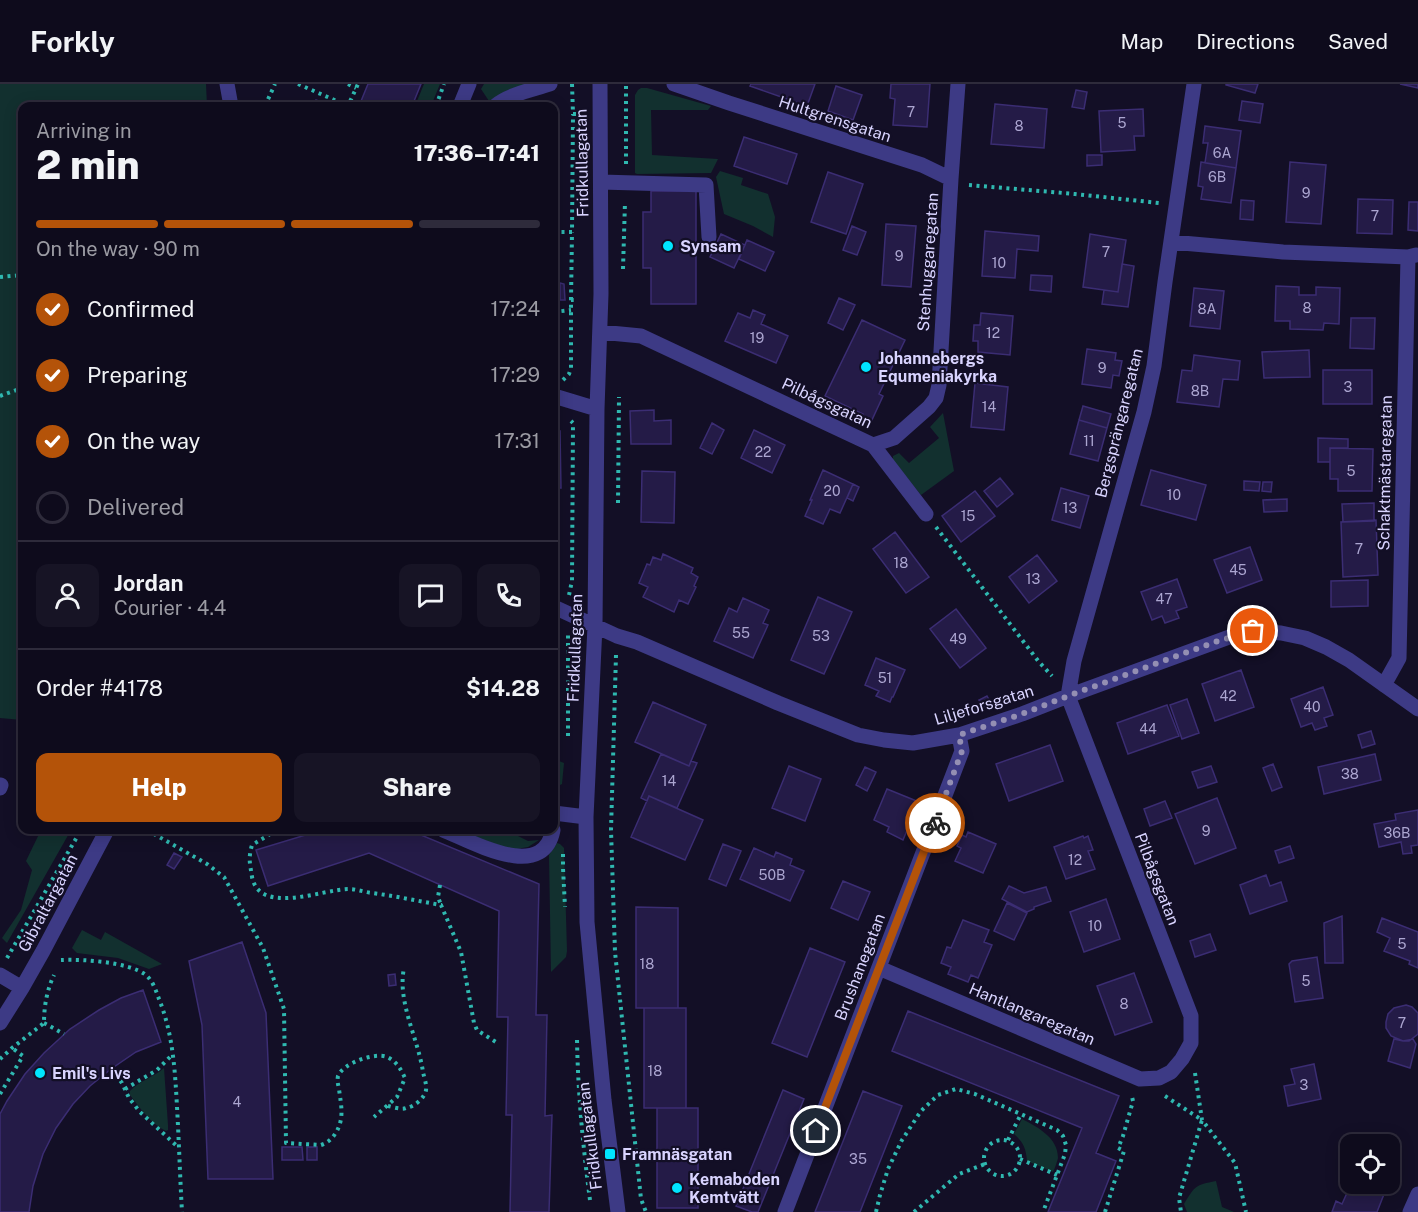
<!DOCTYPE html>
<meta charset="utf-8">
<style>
body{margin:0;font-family:"Public Sans",sans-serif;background:#171425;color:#f1f3f6;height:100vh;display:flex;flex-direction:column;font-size:22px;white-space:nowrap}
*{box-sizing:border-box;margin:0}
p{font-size:20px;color:#9b9ba3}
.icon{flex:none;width:33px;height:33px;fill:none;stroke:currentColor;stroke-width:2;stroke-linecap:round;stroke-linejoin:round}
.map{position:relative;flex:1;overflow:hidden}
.panel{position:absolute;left:18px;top:18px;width:540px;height:732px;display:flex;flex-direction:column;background:#0e0b1c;border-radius:12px;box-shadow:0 3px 15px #0003,0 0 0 2px #2e2b3b}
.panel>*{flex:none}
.buttons{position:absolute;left:1340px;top:1050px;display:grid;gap:12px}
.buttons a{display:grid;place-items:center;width:60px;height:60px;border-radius:12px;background:#0e0b1c;box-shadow:0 3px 15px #0003,0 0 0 2px #2e2b3b;font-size:30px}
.pin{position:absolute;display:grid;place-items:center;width:51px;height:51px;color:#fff;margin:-26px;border:3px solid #fff;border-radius:50%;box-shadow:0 2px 6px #0007}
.courier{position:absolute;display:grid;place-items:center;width:60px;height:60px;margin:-30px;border:4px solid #b45309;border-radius:50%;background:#fff;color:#222;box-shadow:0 2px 8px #0007}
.summary em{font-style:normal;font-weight:800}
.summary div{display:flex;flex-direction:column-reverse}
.summary{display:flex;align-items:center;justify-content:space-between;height:102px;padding:0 18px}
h1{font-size:39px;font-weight:800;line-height:45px}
.bar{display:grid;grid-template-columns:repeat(4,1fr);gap:9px 6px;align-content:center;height:72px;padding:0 18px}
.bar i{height:8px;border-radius:4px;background:#2e2b3b}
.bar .on{background:#b45309}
.bar p{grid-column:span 4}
.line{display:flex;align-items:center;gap:15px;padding:0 18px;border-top:2px solid #2e2b3b}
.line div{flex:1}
.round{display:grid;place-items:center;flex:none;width:63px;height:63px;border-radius:12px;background:#171425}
ol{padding:0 18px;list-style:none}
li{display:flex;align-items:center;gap:18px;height:66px}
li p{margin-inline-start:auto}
li .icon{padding:6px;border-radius:50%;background:#b45309;color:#fff;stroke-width:4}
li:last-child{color:#9b9ba3}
li i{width:33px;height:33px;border:3px solid #2e2b3b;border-radius:50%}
.cta{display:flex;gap:12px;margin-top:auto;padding:12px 18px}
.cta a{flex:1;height:69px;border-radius:12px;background:#b45309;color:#fff;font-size:24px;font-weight:800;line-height:69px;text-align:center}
.cta a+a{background:#171425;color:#f1f3f6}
header{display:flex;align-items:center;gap:36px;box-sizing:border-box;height:84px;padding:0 30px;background:#0e0b1c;border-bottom:2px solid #2e2b3b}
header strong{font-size:28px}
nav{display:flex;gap:33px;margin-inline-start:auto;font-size:21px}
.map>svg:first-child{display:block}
.green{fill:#12302f}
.building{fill:#241b47;stroke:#3b2d73;stroke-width:1.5}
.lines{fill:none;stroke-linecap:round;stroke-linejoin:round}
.path{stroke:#2fb8b0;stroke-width:4;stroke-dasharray:3 4.5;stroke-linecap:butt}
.minor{stroke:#3d3a85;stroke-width:15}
.done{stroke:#948fb3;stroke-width:6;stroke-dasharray:0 10.8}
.route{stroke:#b45309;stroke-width:8}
.poi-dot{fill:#00e5ff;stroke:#130f26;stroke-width:2}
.labels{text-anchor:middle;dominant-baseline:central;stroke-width:4.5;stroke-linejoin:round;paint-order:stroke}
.number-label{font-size:14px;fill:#aca6d1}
.street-label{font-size:16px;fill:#d9d4ff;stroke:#130f26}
.poi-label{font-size:16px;font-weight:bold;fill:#d9d4ff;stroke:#130f26;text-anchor:start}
</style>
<header>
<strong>Forkly</strong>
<nav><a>Map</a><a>Directions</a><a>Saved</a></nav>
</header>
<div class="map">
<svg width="1418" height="1128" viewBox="0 0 1418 1128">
<rect width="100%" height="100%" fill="#130f26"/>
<path class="green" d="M 0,0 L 206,0 L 207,22 L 22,22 L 22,636 L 0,634 Z
M 424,0 L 440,0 L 431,22 L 415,22 Z
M 484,0 L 528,0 L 508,6 L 489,17 L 481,5 Z
M 641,4 L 647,4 L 711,22 L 708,26 L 651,26 L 652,71 L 718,75 L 711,89 L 637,90 L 635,89 L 635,11 L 638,6 Z
M 720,87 L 743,94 L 741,101 L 768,110 L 775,133 L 773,153 L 753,142 L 724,130 L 716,93 Z
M 943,329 L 954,387 L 921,411 L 893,376 L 893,372 L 899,369 L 909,379 L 939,354 L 930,343 Z
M 554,675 L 564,679 L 562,700 L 554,704 Z
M 41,746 L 71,746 L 7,859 L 2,854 L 21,826 L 32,786 L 26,777 Z
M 458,746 L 506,746 L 528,757 L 539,756 L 528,763 L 511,766 Z
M 557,759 L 560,760 L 564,764 L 567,867 L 566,873 L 551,888 L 549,771 Z
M 82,846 L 101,856 L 105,848 L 162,880 L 149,885 L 118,874 L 77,869 L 72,864 Z
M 164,984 L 168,1041 L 168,1046 L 166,1047 C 151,1040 140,1024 130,1011 L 130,1007 C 139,997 154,993 164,984 Z
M 1022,1035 C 1037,1043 1058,1053 1058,1074 C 1057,1078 1055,1084 1053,1088 L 1027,1077 C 1026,1064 1023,1058 1014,1050 Z
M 1216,1097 L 1222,1123 L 1234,1128 L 1187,1128 L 1184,1120 C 1195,1102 1195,1101 1216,1097 Z"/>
<path class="building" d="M 368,0 L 421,0 L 412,22 L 359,22 Z
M 751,0 L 815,0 L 807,22 L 750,2 Z
M 891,0 L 930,0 L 927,43 L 893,41 L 895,15 L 890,14 Z
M 1226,0 L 1258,0 L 1255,9 L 1226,1 Z
M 1400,0 L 1418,0 L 1418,4 Z
M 836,2 L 862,11 L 853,36 L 828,27 Z
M 1076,6 L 1087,8 L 1084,25 L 1072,23 Z
M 316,16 L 332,22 L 313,22 Z
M 1242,17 L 1263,20 L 1260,39 L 1239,36 Z
M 995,20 L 1047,25 L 1044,64 L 991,60 Z
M 1143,25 L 1144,52 L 1134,52 L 1135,66 L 1101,68 L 1099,27 Z
M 1205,42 L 1241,47 L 1236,84 L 1205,79 L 1208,59 L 1203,59 Z
M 744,53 L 797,70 L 787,100 L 734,82 Z
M 1087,71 L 1102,71 L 1102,81 L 1087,82 Z
M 1201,78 L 1236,84 L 1231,119 L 1201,115 L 1203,103 L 1198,102 Z
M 1290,78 L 1326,81 L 1321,140 L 1286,138 Z
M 828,88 L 863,100 L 846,150 L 811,138 Z
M 651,107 L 696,107 L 696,220 L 651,220 L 651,184 L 643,184 L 643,128 L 651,128 Z
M 1358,115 L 1393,116 L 1392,150 L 1357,149 Z
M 1241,116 L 1254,117 L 1253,136 L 1240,135 Z
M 1409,118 L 1418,118 L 1418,147 L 1408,146 Z
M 886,140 L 916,142 L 911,203 L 882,201 Z
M 852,142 L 866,148 L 857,171 L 843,166 Z
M 985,147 L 1039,152 L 1038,167 L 1017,165 L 1015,194 L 982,192 Z
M 721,150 L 745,161 L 734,184 L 710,173 Z
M 1090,150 L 1126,156 L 1118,208 L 1083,203 Z
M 747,156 L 774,168 L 765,187 L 739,175 Z
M 1122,180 L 1134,182 L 1128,223 L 1102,220 L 1104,206 L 1118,208 Z
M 1031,191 L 1052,192 L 1051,208 L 1030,206 Z
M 560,199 L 564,200 L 565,216 L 560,216 Z
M 1276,202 L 1299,203 L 1299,211 L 1316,211 L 1316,203 L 1340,204 L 1339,240 L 1324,239 L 1323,246 L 1290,245 L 1290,237 L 1275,237 Z
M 1194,204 L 1224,207 L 1220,245 L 1190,242 Z
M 839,214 L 855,221 L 843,246 L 828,239 Z
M 753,226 L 765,231 L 761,240 L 788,252 L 776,279 L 725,257 L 738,229 L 750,234 Z
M 981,229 L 1013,232 L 1010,271 L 978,268 L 978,257 L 973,257 L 974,241 L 980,241 Z
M 1351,234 L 1375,234 L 1374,265 L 1350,264 Z
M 862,236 L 905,256 L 879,310 L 883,312 L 871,338 L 861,333 L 863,330 L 825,312 Z
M 1087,265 L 1116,269 L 1115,276 L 1122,277 L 1119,292 L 1113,291 L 1111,304 L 1082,300 Z
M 1309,266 L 1310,293 L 1264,294 L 1262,268 Z
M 1194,271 L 1240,277 L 1238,296 L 1223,295 L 1219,323 L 1177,318 L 1182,286 L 1192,287 Z
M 1323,286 L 1372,286 L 1372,320 L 1323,320 Z
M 975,299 L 1008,303 L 1004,346 L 971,343 Z
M 1083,322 L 1111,330 L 1107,344 L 1079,336 Z
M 654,326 L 654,337 L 671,336 L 671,360 L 631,360 L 630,327 Z
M 1079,336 L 1107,344 L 1098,377 L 1070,370 Z
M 712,339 L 724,346 L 712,370 L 700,364 Z
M 754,346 L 785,361 L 772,389 L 741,374 Z
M 554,347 L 560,347 L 561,404 L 554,404 Z
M 1318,354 L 1348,355 L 1348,364 L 1330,364 L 1330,378 L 1318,378 Z
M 1330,364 L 1373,365 L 1372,407 L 1338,407 L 1338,395 L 1330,395 Z
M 823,386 L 853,400 L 840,429 L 830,425 L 823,440 L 805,432 L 812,416 L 810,416 Z
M 1151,386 L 1206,401 L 1196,436 L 1141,421 Z
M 642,387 L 675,388 L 674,439 L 641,438 Z
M 1000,394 L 1013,410 L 997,423 L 984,407 Z
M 1244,397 L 1260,398 L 1259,407 L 1244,406 Z
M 1263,398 L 1272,398 L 1271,408 L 1262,407 Z
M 853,400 L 859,403 L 853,417 L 847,414 Z
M 1061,404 L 1089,412 L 1080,444 L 1052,436 Z
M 975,407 L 995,432 L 961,458 L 942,432 Z
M 1287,415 L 1287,427 L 1264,428 L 1263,416 Z
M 1374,419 L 1374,437 L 1343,438 L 1342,420 Z
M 1376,436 L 1378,491 L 1343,493 L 1341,438 Z
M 895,448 L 929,493 L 906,509 L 873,465 Z
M 1250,463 L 1262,496 L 1227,509 L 1214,476 Z
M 663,470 L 693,484 L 691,489 L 698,493 L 694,502 L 696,503 L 688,520 L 679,516 L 674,528 L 643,513 L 648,503 L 639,499 L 647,480 L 650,481 L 653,473 L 661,476 Z
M 1037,471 L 1057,497 L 1029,519 L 1009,493 Z
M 1177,495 L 1187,523 L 1176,527 L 1179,534 L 1165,539 L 1162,532 L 1152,536 L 1141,508 Z
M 1368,496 L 1368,522 L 1331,523 L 1331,497 Z
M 818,513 L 852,528 L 824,590 L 791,576 Z
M 743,514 L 769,526 L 763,539 L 768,541 L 753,574 L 714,557 L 729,524 L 737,528 Z
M 956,525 L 986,564 L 960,584 L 930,545 Z
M 554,561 L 558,561 L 558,596 L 554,596 Z
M 876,574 L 905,586 L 893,613 L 892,613 L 890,618 L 876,612 L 879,607 L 865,601 Z
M 1241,586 L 1254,623 L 1215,637 L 1202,600 Z
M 1323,603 L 1333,631 L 1324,634 L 1327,642 L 1315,646 L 1312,639 L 1301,643 L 1291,615 Z
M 987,612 L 991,619 L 983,624 L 979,616 Z
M 1187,615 L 1199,649 L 1182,655 L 1170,621 Z
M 653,618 L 706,641 L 689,682 L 635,658 Z
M 1167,621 L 1179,652 L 1128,670 L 1117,639 Z
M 1371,647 L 1375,660 L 1362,664 L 1358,651 Z
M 1050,661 L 1063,697 L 1009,717 L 996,680 Z
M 661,670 L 689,682 L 691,677 L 697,679 L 677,724 L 649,712 L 647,717 L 641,714 Z
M 1375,670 L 1381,696 L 1324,710 L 1318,683 Z
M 1273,680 L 1282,703 L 1272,707 L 1263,684 Z
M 789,682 L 821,695 L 805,737 L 772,724 Z
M 1211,682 L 1217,698 L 1198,704 L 1192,688 Z
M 865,683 L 876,688 L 867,707 L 856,701 Z
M 887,705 L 919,718 L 903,756 L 887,748 L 889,743 L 874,736 Z
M 649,712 L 703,736 L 685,776 L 631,753 Z
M 1217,714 L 1236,764 L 1195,780 L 1175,730 Z
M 1165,717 L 1172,734 L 1150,742 L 1144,725 Z
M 1418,726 L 1418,761 L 1411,762 L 1412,769 L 1403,770 L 1401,758 L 1379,763 L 1374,740 L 1396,736 L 1395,730 Z
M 322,746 L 409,746 L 539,800 L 536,931 L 547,931 L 545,1032 L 552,1031 L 549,1128 L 510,1128 L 512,1031 L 506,1031 L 508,933 L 497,933 L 499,827 L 369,769 L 268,802 L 256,766 Z
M 968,748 L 996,760 L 983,789 L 955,777 L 961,764 L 957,762 L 962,751 L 966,753 Z
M 1083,752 L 1084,754 L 1088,752 L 1093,766 L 1088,767 L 1095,785 L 1066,795 L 1054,763 Z
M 723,760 L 741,767 L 726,802 L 709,795 Z
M 1290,762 L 1294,774 L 1279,779 L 1275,767 Z
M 754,764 L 774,773 L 776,768 L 792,775 L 790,781 L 804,787 L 790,817 L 740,795 Z
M 174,769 L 182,773 L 174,785 L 167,781 Z
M 1266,791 L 1270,802 L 1281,798 L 1287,817 L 1250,830 L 1240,801 Z
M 843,797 L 870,808 L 858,836 L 831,824 Z
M 1009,802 L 1024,809 L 1046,803 L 1051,817 L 1034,823 L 1034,825 L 1027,828 L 1002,815 Z
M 1106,815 L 1120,855 L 1084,868 L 1070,828 Z
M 1007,819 L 1027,829 L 1014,856 L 994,847 Z
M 636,823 L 678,824 L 678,924 L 636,924 Z
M 1342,832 L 1343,879 L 1325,879 L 1324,839 Z
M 1382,834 L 1418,848 L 1418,884 L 1409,880 L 1410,877 L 1384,867 L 1390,854 L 1377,848 Z
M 963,836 L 989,846 L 984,858 L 992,861 L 978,894 L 971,891 L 968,898 L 948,890 L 951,883 L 941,879 L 947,863 L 951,864 Z
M 1210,850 L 1216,866 L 1195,873 L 1190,857 Z
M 242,858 L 266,929 L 273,1095 L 208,1095 L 202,941 L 189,877 Z
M 810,864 L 845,878 L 807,973 L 772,959 Z
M 1317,873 L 1323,914 L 1295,918 L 1289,880 L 1292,877 Z
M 1134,889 L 1152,938 L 1115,951 L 1097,902 Z
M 395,890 L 396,901 L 389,902 L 388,891 Z
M 143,906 L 161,958 L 136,968 L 111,985 L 90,1002 L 73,1020 L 56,1044 L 43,1070 L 33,1102 L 29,1128 L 0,1128 L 0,1030 L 7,1017 L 25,990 L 44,969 L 70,945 L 99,926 L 121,914 Z
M 1406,921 L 1412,923 L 1418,929 L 1418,950 L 1409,957 L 1403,957 L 1391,952 L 1386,944 L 1386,938 L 1388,930 L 1394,924 Z
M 644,924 L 686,924 L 686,1024 L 644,1024 Z
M 908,927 L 1119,1012 L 1096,1069 L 1116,1077 L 1096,1128 L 1048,1128 L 1082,1044 L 892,967 Z
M 1394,955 L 1403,957 L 1413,955 L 1416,960 L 1410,984 L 1388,977 Z
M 1314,980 L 1321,1015 L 1288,1022 L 1284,1002 L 1295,1000 L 1291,985 Z
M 783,1006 L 804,1015 L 758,1128 L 752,1128 L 736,1122 Z
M 863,1007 L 902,1022 L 860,1128 L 815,1128 Z
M 657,1024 L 698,1024 L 698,1124 L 657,1124 Z
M 282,1063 L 302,1063 L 303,1076 L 282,1076 Z
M 307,1063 L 317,1063 L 317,1076 L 307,1076 Z
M 1351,1100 L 1388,1100 L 1377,1128 L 1332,1128 L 1336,1117 L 1342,1120 Z"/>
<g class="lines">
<path class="path" d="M 298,0 L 348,22 L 358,0
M 348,0 L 356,4
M 572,0 L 573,30 L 582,30
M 265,22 L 275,0
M 436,22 L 444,0
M 626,80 L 626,0
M 969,101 L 1075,110 L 1159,119
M 554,148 L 572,148 L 573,30
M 623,185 L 625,118
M 0,193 L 22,191
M 571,216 L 572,148
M 554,228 L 571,226
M 563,296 L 569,290 L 571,284 L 571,216 L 575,216
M 0,312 L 22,304
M 618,419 L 619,313
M 936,443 L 1039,578 L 1052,592
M 569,511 L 572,497 L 573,339 L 571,337
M 616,571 L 611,746 L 615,868 L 641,1115 L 646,1128
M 568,652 L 568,549
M 147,746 L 207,780 L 224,793 L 263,864 L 284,925 L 286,1059 L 321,1061 C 327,1059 332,1055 335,1050 C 345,1035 341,1021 339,1005 C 338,1000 337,997 338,992 C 343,979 375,968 387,973 C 396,977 401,985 405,994 L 397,1013 L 374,1033
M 277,746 L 252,761 C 248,775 250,779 252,793 C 260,832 323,805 349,805 C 356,805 364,808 372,809 C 395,812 418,817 441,821 L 461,868 L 474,939 L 477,946 L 499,960
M 563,770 L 563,784 L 565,823
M 440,801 L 438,813 L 441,821
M 7,874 L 81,746
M 61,876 C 83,875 129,878 146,891 C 153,897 156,907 159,915 C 173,950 175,986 177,1023 C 179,1058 180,1093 182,1128
M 44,939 L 64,950
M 577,956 C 578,1010 583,1063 590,1116
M 0,975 L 12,964 L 44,939 C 44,922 47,906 54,891
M 111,985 L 122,999 L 129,1014 L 140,1028 L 178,1063
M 1195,989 L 1202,1036 L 1235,1079 L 1246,1128
M 125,1005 L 157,986 L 173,970
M 0,1010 L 23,972 L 12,964
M 1165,1012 L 1202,1036 L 1179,1114 L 1181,1128
M 388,1022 C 393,1023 401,1026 406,1024 C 414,1023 425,1014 426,1006 C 427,1001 424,993 423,988 C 418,954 397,918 404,884
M984 1074a18 18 0 1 1 36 0a18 18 0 1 1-36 0Z
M 1008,1056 L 1021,1030
M 1020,1075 L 1057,1091
M 876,1128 L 880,1111 L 888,1085 L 902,1056 L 921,1027 L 938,1011 L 956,1005 L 975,1010 L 1057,1046 L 1063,1052 L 1066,1061 L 1065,1070 L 1043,1128
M 914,1128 L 959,1090 L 985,1080
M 1105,1128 L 1124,1067 L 1118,1064 L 1123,1052 L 1133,1017 L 1132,1013"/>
<path class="minor" d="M 227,0 L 231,22
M 600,0 L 601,210 L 597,325 L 595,542 L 586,733 L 587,838 L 604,1016 L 618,1128
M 674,0 L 729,19 L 922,81 L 951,95
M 460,22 L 469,0
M 495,22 C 510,10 532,6 550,0
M 601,98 L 706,101 L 709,153
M 1171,158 L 1283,168 L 1408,173 L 1416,171
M 600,248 L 641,252 L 873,361 L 926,430
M 554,312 L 597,325
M 873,361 L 894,354 L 929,323 L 936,314 L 939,301 L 951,95 L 958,0
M 554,523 L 617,552 L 637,558 L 778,619 L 858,651 L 884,656 L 913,659 L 959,651 L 1022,630 L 1068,612 L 1232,552 L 1253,547 L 1281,549 L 1305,554 L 1326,563 L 1349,576 L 1418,625
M 1384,601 L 1399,574 L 1408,173
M 1068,612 L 1074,577 L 1144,328 L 1154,282 L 1165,198 L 1194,0
M 0,704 L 1,701
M 554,729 L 586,733
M 443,746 C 471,757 543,799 553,746
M 879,884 L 1140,995 L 1159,994 L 1171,988 L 1182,975 L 1191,959 L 1191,932 L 1068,612
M 0,891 L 22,904
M 0,939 L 22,904 L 43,867 L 107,746
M 785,1128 L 962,667 L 959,651
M 1410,1128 L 1418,1110"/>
</g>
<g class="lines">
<path class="done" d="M 935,739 L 962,667 L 959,651 L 1022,630 L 1068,612 L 1215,558 L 1253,547"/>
<path class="route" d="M 816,1047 L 935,739"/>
</g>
<g class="poi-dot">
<circle cx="668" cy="162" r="6"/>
<circle cx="866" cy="283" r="6"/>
<circle cx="40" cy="989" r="6"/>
<rect x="604" y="1064" width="12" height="12" rx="3"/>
<circle cx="677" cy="1104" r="6"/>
</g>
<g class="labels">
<g class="number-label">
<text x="911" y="28">7</text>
<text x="1122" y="39">5</text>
<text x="1019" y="42">8</text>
<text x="1222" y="69">6A</text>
<text x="1217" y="93">6B</text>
<text x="1306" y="109">9</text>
<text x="1375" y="132">7</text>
<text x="1106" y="168">7</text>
<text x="899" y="172">9</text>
<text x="999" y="179">10</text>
<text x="1307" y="224">8</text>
<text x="1207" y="225">8A</text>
<text x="993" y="249">12</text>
<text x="757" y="254">19</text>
<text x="1102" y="284">9</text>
<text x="1348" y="303">3</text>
<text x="1200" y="307">8B</text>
<text x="989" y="323">14</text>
<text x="1089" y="357">11</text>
<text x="763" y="368">22</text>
<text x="1351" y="387">5</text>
<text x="832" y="407">20</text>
<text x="1174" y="411">10</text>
<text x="1070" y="424">13</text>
<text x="968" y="432">15</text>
<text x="1359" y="465">7</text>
<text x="901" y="479">18</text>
<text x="1238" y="486">45</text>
<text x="1033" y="495">13</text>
<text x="1164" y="515">47</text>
<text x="741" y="549">55</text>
<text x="821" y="552">53</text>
<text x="958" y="555">49</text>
<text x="885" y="594">51</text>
<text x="1228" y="612">42</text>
<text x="1312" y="623">40</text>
<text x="1148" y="645">44</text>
<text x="1350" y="690">38</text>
<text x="669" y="697">14</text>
<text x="1206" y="747">9</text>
<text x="1397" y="749">36B</text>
<text x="1075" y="776">12</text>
<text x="772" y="791">50B</text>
<text x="1095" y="842">10</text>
<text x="1402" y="860">5</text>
<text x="647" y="880">18</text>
<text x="1306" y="897">5</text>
<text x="1124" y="920">8</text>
<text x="1402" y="939">7</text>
<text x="655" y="987">18</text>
<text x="1304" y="1001">3</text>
<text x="237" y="1018">4</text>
<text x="858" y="1075">35</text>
</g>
<g class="street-label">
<text transform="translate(835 35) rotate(18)">Hultgrensgatan</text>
<text transform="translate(582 79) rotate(-91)">Fridkullagatan</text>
<text transform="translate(928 178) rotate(-86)">Stenhuggaregatan</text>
<text transform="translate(827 319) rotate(25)">Pilbågsgatan</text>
<text transform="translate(1119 339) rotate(-76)">Bergsprängaregatan</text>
<text transform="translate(1385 389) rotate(-89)">Schaktmästaregatan</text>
<text transform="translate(575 564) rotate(-88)">Fridkullagatan</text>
<text transform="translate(984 621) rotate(-17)">Liljeforsgatan</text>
<text transform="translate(1157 795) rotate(69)">Pilbågsgatan</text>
<text transform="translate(48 819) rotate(-62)">Gibraltargatan</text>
<text transform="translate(860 883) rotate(-69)">Brushanegatan</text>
<text transform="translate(1032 930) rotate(23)">Hantlangaregatan</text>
<text transform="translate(590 1052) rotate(-97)">Fridkullagatan</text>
</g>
<g class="poi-label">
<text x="680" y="162">Synsam</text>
<text x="878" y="274">Johannebergs<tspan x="878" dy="18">Equmeniakyrka</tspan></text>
<text x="52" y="989">Emil's Livs</text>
<text x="622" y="1070">Framnäsgatan</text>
<text x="689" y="1095">Kemaboden<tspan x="689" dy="18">Kemtvätt</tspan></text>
</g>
</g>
</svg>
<div class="buttons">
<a><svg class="icon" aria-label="locate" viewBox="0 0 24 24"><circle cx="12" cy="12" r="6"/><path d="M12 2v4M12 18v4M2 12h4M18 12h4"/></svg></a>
</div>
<div class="pin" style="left:1253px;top:547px;background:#ea580c"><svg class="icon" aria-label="bag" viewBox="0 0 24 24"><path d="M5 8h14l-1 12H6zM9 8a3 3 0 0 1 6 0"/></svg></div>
<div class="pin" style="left:816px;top:1047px;background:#1f2937"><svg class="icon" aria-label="home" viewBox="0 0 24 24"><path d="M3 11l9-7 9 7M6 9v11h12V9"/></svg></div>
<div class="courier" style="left:935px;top:739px"><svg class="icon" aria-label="bike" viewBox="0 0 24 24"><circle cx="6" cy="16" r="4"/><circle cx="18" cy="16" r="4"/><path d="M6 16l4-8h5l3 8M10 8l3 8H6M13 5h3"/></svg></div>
<section class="panel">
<div class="summary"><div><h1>2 min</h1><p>Arriving in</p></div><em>17:36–17:41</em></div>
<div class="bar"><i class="on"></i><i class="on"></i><i class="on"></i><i></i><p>On the way · 90 m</p></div>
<ol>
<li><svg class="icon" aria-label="check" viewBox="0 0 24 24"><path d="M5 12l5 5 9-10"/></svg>Confirmed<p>17:24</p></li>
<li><svg class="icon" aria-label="check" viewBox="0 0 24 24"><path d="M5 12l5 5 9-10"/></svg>Preparing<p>17:29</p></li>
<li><svg class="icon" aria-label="check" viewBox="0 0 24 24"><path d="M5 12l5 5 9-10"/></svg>On the way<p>17:31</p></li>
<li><i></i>Delivered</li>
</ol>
<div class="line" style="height:108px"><a class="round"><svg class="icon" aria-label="person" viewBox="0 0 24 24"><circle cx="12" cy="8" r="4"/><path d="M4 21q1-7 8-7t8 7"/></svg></a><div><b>Jordan</b><p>Courier · 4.4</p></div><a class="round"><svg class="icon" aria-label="chat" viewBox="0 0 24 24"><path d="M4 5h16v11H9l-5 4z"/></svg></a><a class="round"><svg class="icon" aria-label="phone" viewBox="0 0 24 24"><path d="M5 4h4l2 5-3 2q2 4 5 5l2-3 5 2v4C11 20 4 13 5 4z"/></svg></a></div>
<div class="line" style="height:78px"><div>Order #4178</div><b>$14.28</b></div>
<div class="cta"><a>Help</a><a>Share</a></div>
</section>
</div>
